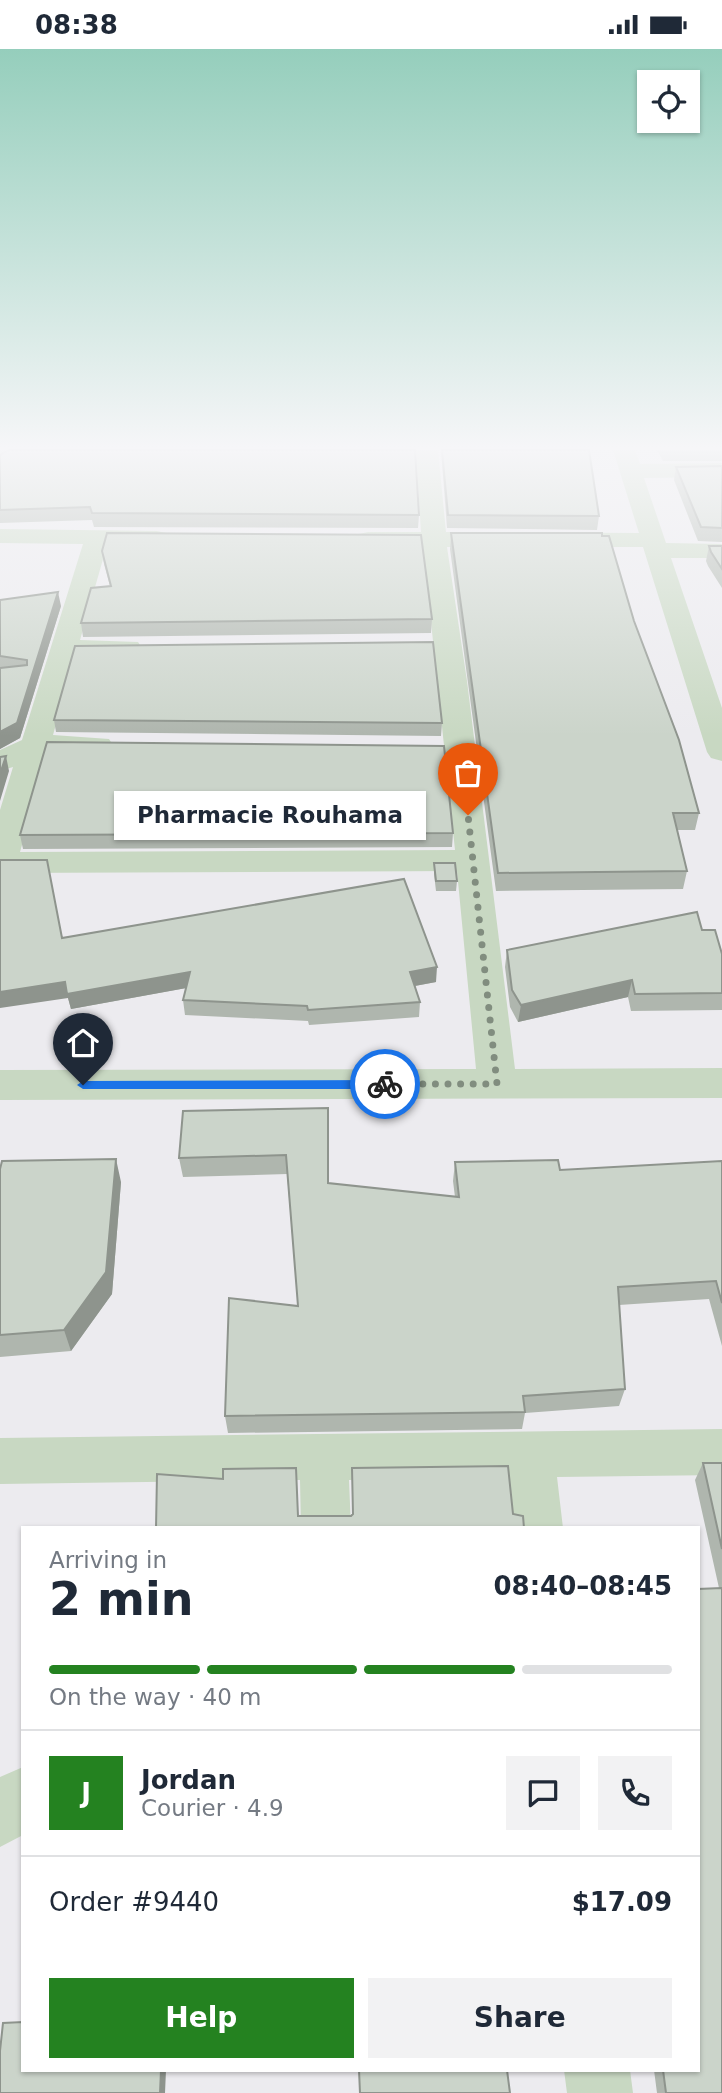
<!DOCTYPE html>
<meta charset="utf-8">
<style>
body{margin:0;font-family:"DejaVu Sans",sans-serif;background:#f2f2f3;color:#1f2937;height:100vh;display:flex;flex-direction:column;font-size:26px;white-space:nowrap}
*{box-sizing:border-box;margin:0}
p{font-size:23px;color:#747a83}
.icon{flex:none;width:38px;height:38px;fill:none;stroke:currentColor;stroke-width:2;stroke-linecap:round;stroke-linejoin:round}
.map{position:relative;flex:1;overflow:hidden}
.drawer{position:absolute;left:21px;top:1477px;width:679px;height:546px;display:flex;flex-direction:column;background:#fff;border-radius:0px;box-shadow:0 2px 5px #0004}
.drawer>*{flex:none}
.buttons{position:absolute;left:637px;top:21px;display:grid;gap:14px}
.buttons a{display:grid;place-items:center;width:63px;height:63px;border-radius:0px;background:#fff;box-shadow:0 2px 5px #0004;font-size:35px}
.pin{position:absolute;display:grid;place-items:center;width:60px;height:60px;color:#fff;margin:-72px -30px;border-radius:50% 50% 50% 0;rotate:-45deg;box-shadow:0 0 7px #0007}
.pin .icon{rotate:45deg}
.courier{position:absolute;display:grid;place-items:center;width:70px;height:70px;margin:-35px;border:5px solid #1a73e8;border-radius:50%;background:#fff;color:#222;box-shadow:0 2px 9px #0007}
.bubble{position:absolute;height:49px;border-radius:0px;background:#fff;box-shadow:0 2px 5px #0004;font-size:23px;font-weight:800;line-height:49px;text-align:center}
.headline em{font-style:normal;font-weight:800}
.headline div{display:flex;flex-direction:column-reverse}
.headline{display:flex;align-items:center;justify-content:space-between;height:119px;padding:0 28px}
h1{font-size:46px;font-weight:800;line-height:52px}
.bar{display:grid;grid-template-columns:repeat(4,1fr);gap:10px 7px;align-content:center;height:84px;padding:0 28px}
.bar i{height:9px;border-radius:5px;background:#e0e1e3}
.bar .on{background:#248220}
.bar p{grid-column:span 4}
.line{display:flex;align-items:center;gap:18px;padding:0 28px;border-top:2px solid #e0e1e3}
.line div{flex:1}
.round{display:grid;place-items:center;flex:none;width:74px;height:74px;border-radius:0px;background:#f2f2f3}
.cta{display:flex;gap:14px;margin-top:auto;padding:14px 28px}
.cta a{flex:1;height:80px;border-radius:0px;background:#248220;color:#fff;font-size:28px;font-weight:800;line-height:80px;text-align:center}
.cta a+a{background:#f2f2f3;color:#1f2937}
.status{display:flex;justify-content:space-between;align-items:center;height:49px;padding:0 35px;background:#fff;direction:ltr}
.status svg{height:19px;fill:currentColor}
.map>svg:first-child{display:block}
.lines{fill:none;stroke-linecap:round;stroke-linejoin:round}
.minor{fill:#c8d8c2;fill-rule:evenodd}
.wall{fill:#afb6ae}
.shaded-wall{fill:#8e948d}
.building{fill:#cbd4ca;stroke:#8e948d;stroke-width:2}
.route{fill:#1a73e8}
.done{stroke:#818d7f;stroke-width:7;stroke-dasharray:0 12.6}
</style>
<div class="status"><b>08:38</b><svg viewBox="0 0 49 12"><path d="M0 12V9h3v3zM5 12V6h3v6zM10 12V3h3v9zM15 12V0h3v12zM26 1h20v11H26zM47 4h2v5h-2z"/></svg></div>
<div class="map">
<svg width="722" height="2044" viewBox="0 0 722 2044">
<rect width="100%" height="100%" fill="#ecebef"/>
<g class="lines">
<path class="minor" d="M 0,401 L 16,401 L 8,416 L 0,418 Z
M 416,401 L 438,401 L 446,483 L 639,484 L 613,401 L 635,401 L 640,415 L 722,414 L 722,428 L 644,429 L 666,494 L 722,495 L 722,509 L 671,509 L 722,659 L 722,712 L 711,709 L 707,703 L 643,498 L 447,498 L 467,632 L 515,1020 L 722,1019 L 722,1049 L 0,1051 L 0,1021 L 476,1020 L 457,822 L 0,824 L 0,761 L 13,718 L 0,722 L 0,701 L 22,691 L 83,495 L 0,494 L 0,480 L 157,482 L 166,484 L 169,489 L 166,494 L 107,496 L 80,591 L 138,593 L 142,599 L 138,605 L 75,607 L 53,686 L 109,690 L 113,696 L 109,702 L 98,705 L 48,704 L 20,803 L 455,801 L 423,497 L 368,497 L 359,495 L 356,490 L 359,485 L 368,483 L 421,483 Z
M 722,1380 L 722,1426 L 557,1428 L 563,1479 L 513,1479 L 508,1429 L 349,1431 L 351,1479 L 301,1479 L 300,1431 L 0,1435 L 0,1389 Z
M 23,1718 L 23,1786 L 0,1798 L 0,1728 Z
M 564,2021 L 630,2021 L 633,2044 L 567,2044 Z"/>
</g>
<path class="wall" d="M 441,401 L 589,401 L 599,467 L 597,481 L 447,479 Z
M 657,401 L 722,401 L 722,412 L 663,412 Z
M 0,406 L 419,466 L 418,479 L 94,478 L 92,471 L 0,474 Z
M 722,417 L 722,493 L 698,492 L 674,431 L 676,418 Z
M 451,484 L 634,572 L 699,764 L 695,781 L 677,781 L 687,822 L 683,840 L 496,842 L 450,500 Z
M 709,497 L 722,497 L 722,539 L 708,517 L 706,512 Z
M 102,502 L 432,570 L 431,584 L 83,588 L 81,574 L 110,537 L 104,515 Z
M 0,551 L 61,557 L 20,689 L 0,700 Z
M 54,671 L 442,674 L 441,687 L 56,683 Z
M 453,784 L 452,798 L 23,800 L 20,786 Z
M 434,814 L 457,832 L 456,842 L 436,842 L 434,825 Z
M 702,881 L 722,905 L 722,961 L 631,962 L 628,948 L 518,973 L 510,958 L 505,918 L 507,901 Z
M 63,889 L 436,933 L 415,937 L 420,953 L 419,968 L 309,976 L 308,972 L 185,966 L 183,951 L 186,939 L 71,960 L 68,949 Z
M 328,1059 L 329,1134 L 455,1148 L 453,1132 L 455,1113 L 560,1121 L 722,1112 L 722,1297 L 709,1250 L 619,1256 L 625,1340 L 619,1357 L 525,1364 L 522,1380 L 228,1384 L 225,1367 L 298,1257 L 287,1125 L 183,1128 L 179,1109 Z
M 0,1120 L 121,1133 L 112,1245 L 71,1302 L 0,1308 Z
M 703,1414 L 722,1414 L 722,2044 L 657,2044 L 654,2021 L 698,2021 L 719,1539 L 695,1431 Z"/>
<path class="shaded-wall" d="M 58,543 L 61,557 L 20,689 L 0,700 L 0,683 Z
M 6,707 L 9,722 L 0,752 L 0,725 Z
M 437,918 L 436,933 L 409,938 L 410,923 Z
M 190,923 L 192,938 L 71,960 L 68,949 L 0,959 L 0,943 L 65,933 Z
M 632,931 L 628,948 L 518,973 L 521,956 Z
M 116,1110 L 121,1133 L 112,1245 L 71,1302 L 64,1281 Z
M 161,2021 L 166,2021 L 165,2044 L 160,2044 Z"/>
<path class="building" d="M 9,401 L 415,401 L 419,466 L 92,464 L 90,458 L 0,461 L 0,406 Z
M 442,401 L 589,401 L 599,467 L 448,466 Z
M 722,417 L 722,479 L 701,478 L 676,418 Z
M 107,484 L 421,486 L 432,570 L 81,574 L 91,539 L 111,537 L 102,502 Z
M 451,484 L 602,484 L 602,487 L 609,487 L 634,572 L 679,691 L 699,764 L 673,764 L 687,822 L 498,824 Z
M 709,497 L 722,497 L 722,520 L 711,503 Z
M 58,543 L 17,674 L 0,683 L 0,619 L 27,616 L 27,611 L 0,607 L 0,551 Z
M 433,593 L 442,674 L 54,671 L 75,597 Z
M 47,693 L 444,697 L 453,784 L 20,786 Z
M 6,707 L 0,725 L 0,708 Z
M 0,811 L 47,811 L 62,889 L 404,830 L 437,918 L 410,923 L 420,953 L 308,961 L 307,957 L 183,951 L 190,923 L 67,945 L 65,933 L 0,943 Z
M 434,814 L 455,814 L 457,832 L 436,832 Z
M 697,863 L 702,881 L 715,881 L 722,905 L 722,944 L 635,945 L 632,931 L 521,956 L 512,941 L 507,901 Z
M 328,1059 L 328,1134 L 459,1148 L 455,1113 L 558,1111 L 560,1121 L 722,1112 L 722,1254 L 716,1232 L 618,1238 L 625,1340 L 523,1347 L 525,1363 L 225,1367 L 229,1249 L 298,1257 L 286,1106 L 179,1109 L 183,1062 Z
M 116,1110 L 106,1223 L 64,1281 L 0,1286 L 0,1120 L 2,1112 Z
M 703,1414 L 722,1414 L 722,1500 Z
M 508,1417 L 513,1465 L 523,1467 L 524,1479 L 156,1479 L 157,1425 L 223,1430 L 223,1420 L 296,1419 L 298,1467 L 351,1467 L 353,1465 L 352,1419 Z
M 722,1539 L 722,2044 L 666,2044 L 663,2021 L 698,2021 L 698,1540 Z
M 23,1973 L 23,2021 L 161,2021 L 160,2044 L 0,2044 L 0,2002 L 3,1974 Z
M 359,2021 L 507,2021 L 510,2044 L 360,2044 Z"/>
<linearGradient id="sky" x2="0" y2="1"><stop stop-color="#95cebc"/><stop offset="0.58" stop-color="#f6f6f8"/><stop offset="1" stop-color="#f6f6f8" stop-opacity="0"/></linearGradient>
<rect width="722" height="687" fill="url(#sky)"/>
<path class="route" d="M 385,1031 L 391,1035 L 385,1040 L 83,1040 L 77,1036 L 83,1032 Z"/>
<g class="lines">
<path class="done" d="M 385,1035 L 497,1035 L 468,766"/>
</g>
</svg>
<div class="buttons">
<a><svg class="icon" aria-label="locate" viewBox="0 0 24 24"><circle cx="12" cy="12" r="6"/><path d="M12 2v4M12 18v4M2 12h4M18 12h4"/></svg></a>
</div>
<div class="pin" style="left:468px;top:766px;background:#ea580c"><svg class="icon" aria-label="bag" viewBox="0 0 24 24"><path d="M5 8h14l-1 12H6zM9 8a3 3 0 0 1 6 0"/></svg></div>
<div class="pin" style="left:83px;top:1036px;background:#1f2937"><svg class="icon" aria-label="home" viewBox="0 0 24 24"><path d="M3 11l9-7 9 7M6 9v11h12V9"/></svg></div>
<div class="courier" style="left:385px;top:1035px"><svg class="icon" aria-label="bike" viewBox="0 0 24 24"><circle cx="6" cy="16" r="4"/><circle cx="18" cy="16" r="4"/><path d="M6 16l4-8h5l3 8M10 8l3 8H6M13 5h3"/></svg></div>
<div class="bubble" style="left:114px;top:742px;width:312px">Pharmacie Rouhama</div>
<section class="drawer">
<div class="headline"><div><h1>2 min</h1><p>Arriving in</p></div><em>08:40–08:45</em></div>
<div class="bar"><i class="on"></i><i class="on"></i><i class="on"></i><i></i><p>On the way · 40 m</p></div>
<div class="line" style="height:126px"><b class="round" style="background:#248220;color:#fff">J</b><div><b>Jordan</b><p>Courier · 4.9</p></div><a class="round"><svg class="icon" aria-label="chat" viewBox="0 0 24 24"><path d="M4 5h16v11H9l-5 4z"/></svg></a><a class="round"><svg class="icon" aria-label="phone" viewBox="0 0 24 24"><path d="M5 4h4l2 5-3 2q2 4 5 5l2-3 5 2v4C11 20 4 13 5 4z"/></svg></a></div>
<div class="line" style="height:91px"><div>Order #9440</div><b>$17.09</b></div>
<div class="cta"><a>Help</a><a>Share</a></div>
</section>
</div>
